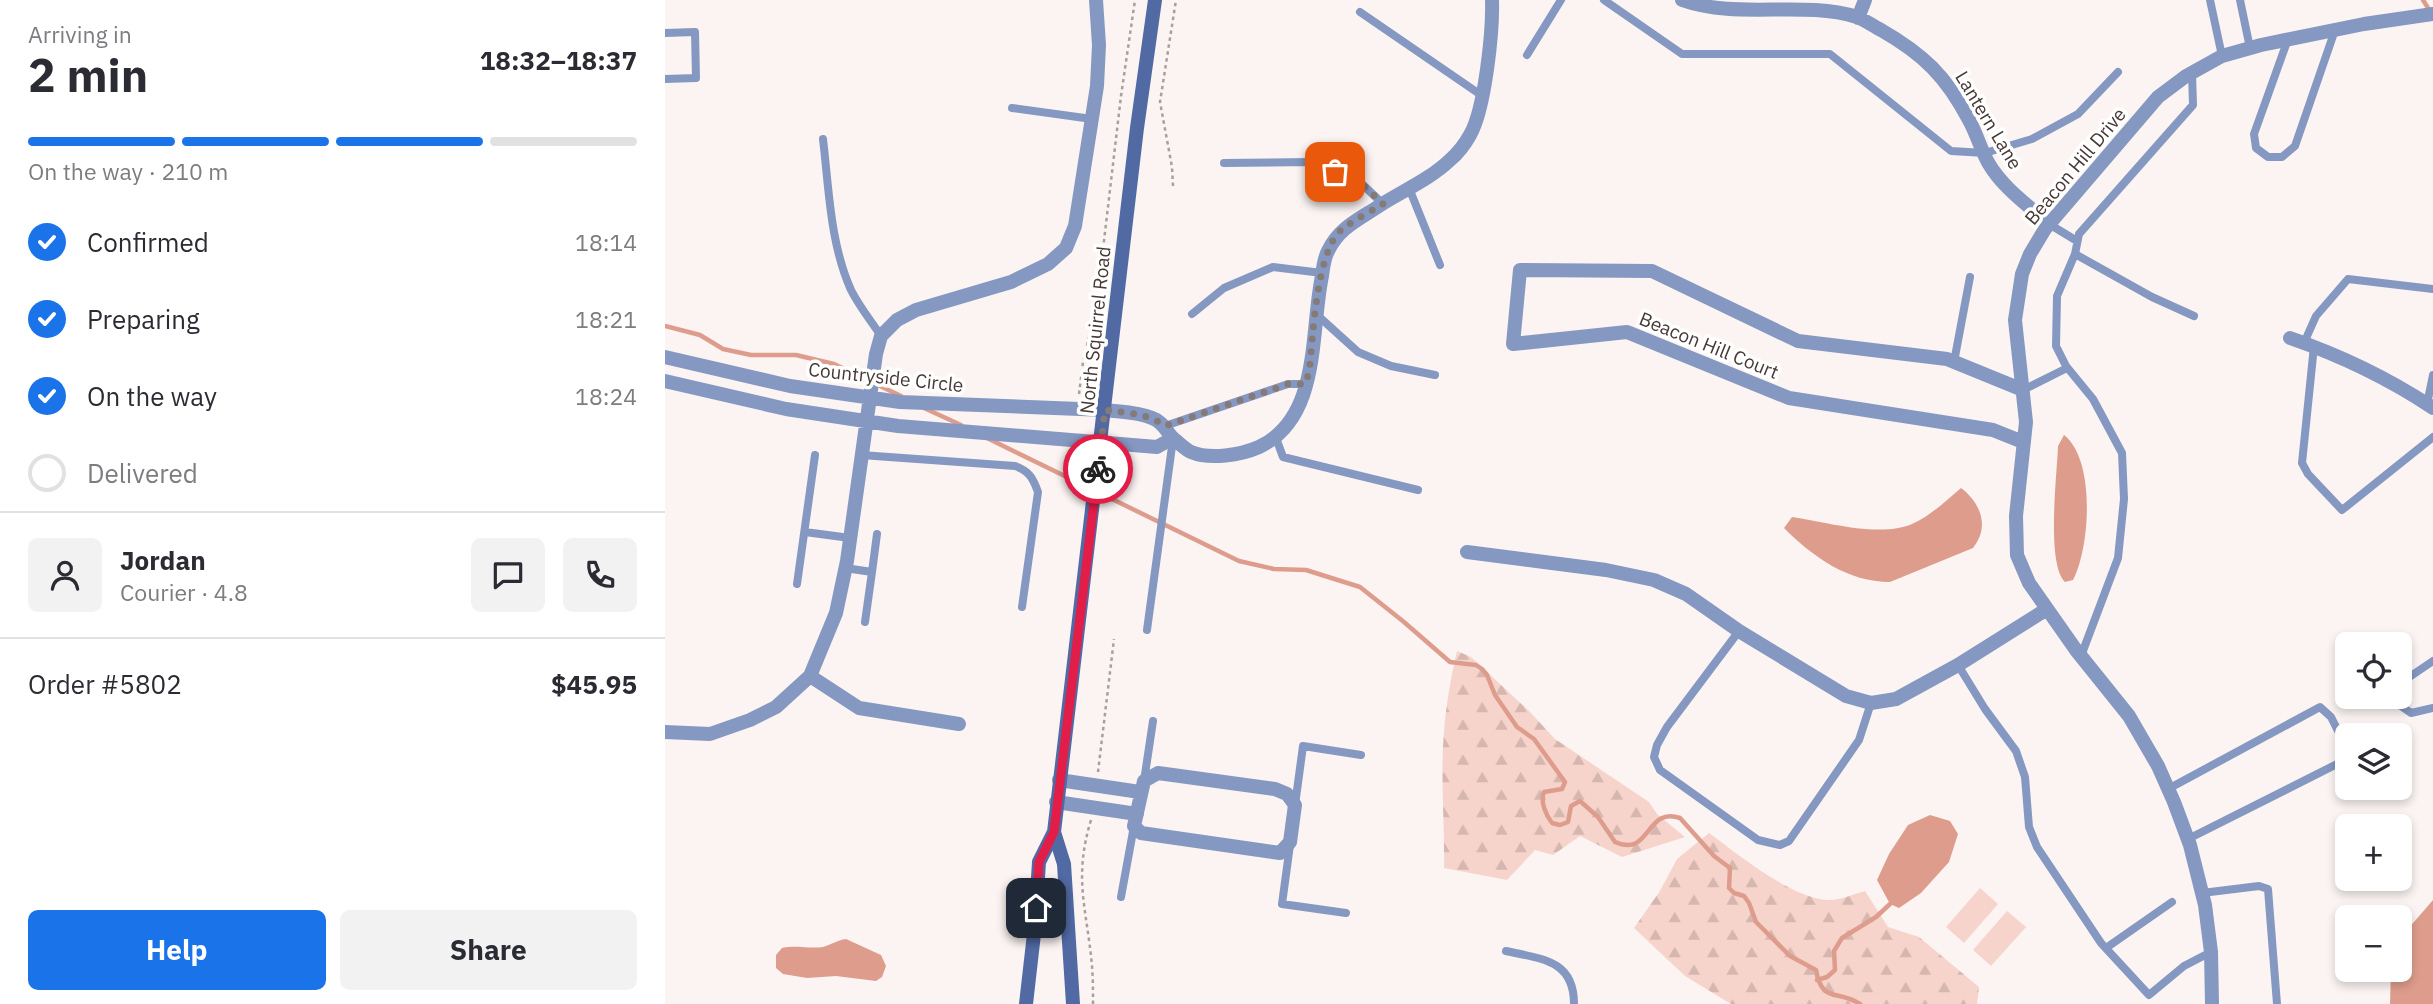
<!DOCTYPE html>
<meta charset="utf-8">
<style>
body{margin:0;font-family:"IBM Plex Sans",sans-serif;background:#f2f2f3;color:#2b2b33;height:100vh;display:flex;flex-direction:column;font-size:26px;white-space:nowrap}
*{box-sizing:border-box;margin:0}
p{font-size:23px;color:#7c7c81}
.icon{flex:none;width:38px;height:38px;fill:none;stroke:currentColor;stroke-width:2;stroke-linecap:round;stroke-linejoin:round}
.map{position:relative;flex:1;overflow:hidden}
.panel{display:flex;flex-direction:column;background:#fff;width:665px}
.panel>*{flex:none}
.tools{position:absolute;left:1670px;top:632px;display:grid;gap:14px}
.tools a{display:grid;place-items:center;width:77px;height:77px;border-radius:10px;background:#fff;box-shadow:0 4px 10px #0003;font-size:35px}
.pin{position:absolute;display:grid;place-items:center;width:60px;height:60px;color:#fff;margin:-30px;border-radius:14px;box-shadow:0 4px 10px #0006}
.courier{position:absolute;display:grid;place-items:center;width:70px;height:70px;margin:-35px;border:5px solid #e11d48;border-radius:50%;background:#fff;color:#222;box-shadow:0 2px 9px #0007}
.headline em{font-style:normal;font-weight:800}
.headline div{display:flex;flex-direction:column-reverse}
.headline{display:flex;align-items:center;justify-content:space-between;height:119px;padding:0 28px}
h1{font-size:46px;font-weight:800;line-height:52px}
.bar{display:grid;grid-template-columns:repeat(4,1fr);gap:10px 7px;align-content:center;height:84px;padding:0 28px}
.bar i{height:9px;border-radius:5px;background:#e1e1e2}
.bar .current{background:#1a73e8}
.bar p{grid-column:span 4}
.line{display:flex;align-items:center;gap:18px;padding:0 28px;border-top:2px solid #e1e1e2}
.line div{flex:1}
.round{display:grid;place-items:center;flex:none;width:74px;height:74px;border-radius:10px;background:#f2f2f3}
ol{padding:0 28px;list-style:none}
li{display:flex;align-items:center;gap:21px;height:77px}
li p{margin-inline-start:auto}
li .icon{padding:7px;border-radius:50%;background:#1a73e8;color:#fff;stroke-width:4}
li:last-child{color:#7c7c81}
li i{width:38px;height:38px;border:4px solid #e1e1e2;border-radius:50%}
.button{display:flex;gap:14px;margin-top:auto;padding:14px 28px}
.button a{flex:1;height:80px;border-radius:10px;background:#1a73e8;color:#fff;font-size:28px;font-weight:800;line-height:80px;text-align:center}
.button a+a{background:#f2f2f3;color:#2b2b33}
main{display:flex;flex:1;min-height:0}
.map>svg:first-child{display:block}
.forest{fill:url(#forest-firs)}
.pitch{fill:#f7d4cb}
.water{fill:#de9d8c}
.lines{fill:none;stroke-linecap:round;stroke-linejoin:round}
.stream{stroke:#de9d8c;stroke-width:4.5}
.path{stroke:#a99f9c;stroke-width:2.5;stroke-dasharray:3.5 3.5;stroke-linecap:butt}
.lane{stroke:#8598c1;stroke-width:8}
.street{stroke:#8598c1;stroke-width:14}
.secondary{stroke:#516aa4;stroke-width:14}
.done{stroke:#857a78;stroke-width:7;stroke-dasharray:0 12.6}
.route{stroke:#e11d48;stroke-width:9}
.labels{text-anchor:middle;dominant-baseline:central;stroke-width:7;stroke-linejoin:round;paint-order:stroke}
.street-label{font-size:19px;fill:#463936;stroke:#fff}
</style>
<main>
<section class="panel">
<div class="headline"><div><h1>2 min</h1><p>Arriving in</p></div><em>18:32–18:37</em></div>
<div class="bar"><i class="current"></i><i class="current"></i><i class="current"></i><i></i><p>On the way · 210 m</p></div>
<ol>
<li><svg class="icon" aria-label="check" viewBox="0 0 24 24"><path d="M5 12l5 5 9-10"/></svg>Confirmed<p>18:14</p></li>
<li><svg class="icon" aria-label="check" viewBox="0 0 24 24"><path d="M5 12l5 5 9-10"/></svg>Preparing<p>18:21</p></li>
<li><svg class="icon" aria-label="check" viewBox="0 0 24 24"><path d="M5 12l5 5 9-10"/></svg>On the way<p>18:24</p></li>
<li><i></i>Delivered</li>
</ol>
<div class="line" style="height:126px"><a class="round"><svg class="icon" aria-label="person" viewBox="0 0 24 24"><circle cx="12" cy="8" r="4"/><path d="M4 21q1-7 8-7t8 7"/></svg></a><div><b>Jordan</b><p>Courier · 4.8</p></div><a class="round"><svg class="icon" aria-label="chat" viewBox="0 0 24 24"><path d="M4 5h16v11H9l-5 4z"/></svg></a><a class="round"><svg class="icon" aria-label="phone" viewBox="0 0 24 24"><path d="M5 4h4l2 5-3 2q2 4 5 5l2-3 5 2v4C11 20 4 13 5 4z"/></svg></a></div>
<div class="line" style="height:91px"><div>Order #5802</div><b>$45.95</b></div>
<div class="button"><a>Help</a><a>Share</a></div>
</section>
<div class="map">
<svg width="1768" height="1004" viewBox="0 0 1768 1004">
<defs>
<pattern id="forest-firs" width="22" height="20" patternUnits="userSpaceOnUse" patternTransform="scale(1.75)"><rect width="22" height="20" fill="#f7d4cb"/><path d="M5 1l3.5 6h-7zM16 11l3.5 6h-7z" fill="#d5b7af"/></pattern>
</defs>
<rect width="100%" height="100%" fill="#fbf4f2"/>
<path class="forest" d="M 792,651 L 806,657 L 864,711 L 890,739 L 984,802 L 992,814 L 1020,837 L 957,857 L 915,836 L 888,855 L 870,850 L 842,880 L 779,868 C 780,823 775,777 779,732 C 781,705 786,677 792,651 Z
M 1044,833 C 1074,855 1126,898 1163,900 C 1174,901 1189,894 1200,891 L 1223,927 L 1254,937 L 1314,987 L 1312,1004 L 1066,1004 L 1020,976 L 969,928 L 995,891 L 1012,859 Z"/>
<path class="pitch" d="M 1315,888 L 1333,904 L 1299,943 L 1281,927 Z
M 1342,911 L 1361,927 L 1326,966 L 1308,950 Z"/>
<path class="water" d="M 1399,435 C 1431,460 1425,548 1408,580 L 1400,582 C 1381,563 1392,475 1393,446 Z
M 1296,488 C 1316,503 1325,527 1308,548 L 1225,582 C 1183,582 1148,557 1119,528 L 1127,517 C 1161,522 1215,538 1247,524 C 1265,516 1281,501 1296,488 Z
M 1265,815 L 1285,821 L 1293,834 L 1284,862 L 1256,893 L 1234,908 L 1225,904 L 1212,880 L 1224,854 L 1243,825 Z
M 1768,900 L 1768,1004 L 1725,1004 L 1726,970 L 1734,970 L 1734,946 L 1742,930 Z
M 181,939 L 216,955 L 221,966 L 217,977 L 211,981 L 171,976 L 142,978 L 118,974 L 111,968 L 111,955 L 117,948 C 131,945 145,949 158,947 C 166,945 172,940 181,939 Z"/>
<g class="lines">
<path class="stream" d="M 1758,0 L 1765,11
M 0,326 L 35,335 L 58,349 L 86,355 L 131,355 L 169,364 L 236,396
M 259,408 L 296,425
M 322,438 L 574,561 L 609,569 L 641,570 L 695,587 L 739,622 L 785,662 L 811,665 L 817,669 L 822,675 L 830,695 L 852,727 L 869,739 L 900,782 L 897,789 L 879,792 C 875,802 881,815 887,823 L 895,825 L 903,822 L 906,806 L 915,801 L 933,817 L 950,842 C 986,858 980,806 1015,818 L 1049,856 L 1065,868 L 1064,888 L 1069,893 L 1079,896 L 1084,903 L 1091,922 L 1125,956 L 1151,970 C 1157,1004 1172,989 1195,1004
M 1152,980 L 1162,977 L 1170,970 L 1169,951 L 1177,938 L 1211,917 L 1225,904"/>
<path class="path" d="M 508,186 L 507,167 L 495,102 L 511,0
M 414,394 L 418,362 L 431,309 L 456,96 L 470,0
M 433,772 L 449,639
M 426,820 C 408,879 422,909 427,966 C 428,978 428,991 428,1004"/>
<path class="lane" d="M 939,0 L 1017,54 L 1165,54 L 1286,151 L 1320,153 L 1367,139 L 1413,114 L 1453,72
M 1545,0 L 1557,56
M 1575,0 L 1585,48
M 695,12 L 816,95
M 0,33 L 30,32 L 31,78 L 0,79
M 1623,39 L 1589,134 L 1591,148 L 1603,157 L 1617,157 L 1630,146 L 1670,30
M 862,55 L 896,0
M 347,108 L 427,119
M 158,139 C 164,189 165,243 186,290 C 194,306 206,321 216,336
M 559,163 L 645,162 L 695,182 L 718,204
M 744,188 L 775,265
M 1384,224 L 1412,241
M 1410,254 L 1487,297 L 1529,316
M 527,314 L 559,288 L 608,267 L 657,273
M 651,314 L 693,352 L 726,366 L 770,375
M 1639,343 L 1651,316 L 1683,279 L 1768,289
M 1649,346 L 1637,463 L 1643,474 L 1677,510 L 1768,437
M 1289,362 L 1305,277
M 1358,390 L 1402,368
M 1762,404 L 1768,375
M 500,426 L 623,384 L 640,384
M 611,438 L 618,457 L 753,490
M 196,455 L 350,466 C 364,471 368,478 373,492 L 357,607
M 140,532 L 185,538
M 180,568 L 207,572 L 200,622
M 207,572 L 212,534
M 132,584 L 150,455
M 482,630 L 508,439
M 1074,631 L 1002,727 L 992,745 L 989,757 L 995,770 L 1093,840 L 1115,845 L 1124,841 L 1194,740 L 1206,703
M 1416,656 L 1453,558 L 1459,499 L 1457,453 L 1428,399 L 1401,366 L 1391,346 L 1392,296 L 1410,254 L 1414,234 L 1528,105 L 1527,73
M 1293,665 L 1320,709 L 1351,751 L 1360,777 L 1364,827 L 1372,847 L 1436,943 L 1484,995 L 1519,966 L 1546,952
M 1734,684 L 1768,661
M 1733,696 L 1736,706 L 1746,713 L 1768,708
M 479,781 L 488,721
M 1503,789 L 1655,707 L 1666,717 L 1682,749
M 630,805 L 638,746 L 696,755
M 1523,839 L 1682,759
M 625,845 L 617,904 L 681,913
M 1537,893 L 1594,886 L 1603,889 L 1612,1004
M 456,897 L 469,826
M 1441,948 L 1507,902
M 841,951 C 877,959 909,960 909,1004"/>
<path class="street" d="M 1017,0 C 1073,20 1136,0 1192,17 C 1200,20 1208,26 1216,30 C 1258,54 1281,76 1304,120 C 1312,134 1316,151 1324,164 C 1338,188 1364,206 1384,224
M 1193,18 L 1200,0
M 1625,338 C 1677,356 1723,378 1768,408
M 0,357 L 125,386 L 235,402 L 440,410 C 455,412 473,412 487,418 C 499,422 501,432 509,439 C 514,443 521,450 526,452 C 545,460 576,455 594,447 C 656,418 645,333 657,276 C 658,268 659,258 663,251 C 674,228 693,220 714,206 C 737,191 764,180 785,160 C 792,154 800,144 805,135 C 820,109 828,31 827,0
M 0,381 L 121,409 L 233,426 L 492,447 L 508,438
M 1358,390 L 1282,359 L 1133,341 L 987,271 L 855,270 L 848,344 L 962,332 L 1124,398 L 1328,430 L 1358,442
M 802,552 L 941,570 L 989,580 L 1021,594 L 1074,631 L 1181,696 L 1206,703 L 1231,699 L 1293,665 L 1382,609
M 145,676 L 194,708 L 294,724
M 0,732 L 45,734 L 85,720 L 111,707 L 145,676 L 171,613 L 182,561 L 211,354 L 216,336 L 232,320 L 251,310 L 346,282 L 383,264 L 401,248 L 410,226 L 432,86 L 434,45 L 431,0
M 493,773 L 610,789 L 622,794 L 630,805 L 625,842 L 615,853 L 476,833 L 469,826 L 479,781 Z
M 394,780 L 475,792
M 391,802 L 472,814
M 1547,1004 L 1546,952 L 1540,905 L 1525,845 L 1509,802 L 1493,766 L 1464,716 L 1411,650 L 1364,583 L 1352,555 L 1351,516 L 1361,422 L 1350,320 L 1357,274 L 1365,254 L 1380,229 L 1493,97 L 1521,76 L 1557,56 L 1596,45 L 1699,24 L 1768,14"/>
<path class="secondary" d="M 389,832 L 399,864 L 408,1004
M 371,908 L 388,905 L 402,916
M 361,1004 L 370,925 L 374,862 L 389,832 L 472,128 L 490,0"/>
</g>
<g class="lines">
<path class="done" d="M 433,469 L 440,410 C 462,413 482,413 500,426 L 623,384 L 640,384 L 644,373 C 648,339 651,252 676,230 C 689,220 705,212 718,204 L 695,182 L 670,172"/>
<path class="route" d="M 371,908 L 374,862 L 389,832 L 433,469"/>
</g>
<g class="labels">
<g class="street-label">
<text transform="translate(1324 120) rotate(59)">Lantern Lane</text>
<text transform="translate(1410 166) rotate(-50)">Beacon Hill Drive</text>
<text transform="translate(430 330) rotate(-84)">North Squirrel Road</text>
<text transform="translate(1044 345) rotate(22)">Beacon Hill Court</text>
<text transform="translate(221 377) rotate(6)">Countryside Circle</text>
</g>
</g>
</svg>
<div class="tools">
<a><svg class="icon" aria-label="locate" viewBox="0 0 24 24"><circle cx="12" cy="12" r="6"/><path d="M12 2v4M12 18v4M2 12h4M18 12h4"/></svg></a>
<a><svg class="icon" aria-label="layers" viewBox="0 0 24 24"><path d="M12 4l9 5-9 5-9-5zM3 14l9 5 9-5"/></svg></a>
<a>+</a>
<a>−</a>
</div>
<div class="pin" style="left:670px;top:172px;background:#ea580c"><svg class="icon" aria-label="bag" viewBox="0 0 24 24"><path d="M5 8h14l-1 12H6zM9 8a3 3 0 0 1 6 0"/></svg></div>
<div class="pin" style="left:371px;top:908px;background:#1f2937"><svg class="icon" aria-label="home" viewBox="0 0 24 24"><path d="M3 11l9-7 9 7M6 9v11h12V9"/></svg></div>
<div class="courier" style="left:433px;top:469px"><svg class="icon" aria-label="bike" viewBox="0 0 24 24"><circle cx="6" cy="16" r="4"/><circle cx="18" cy="16" r="4"/><path d="M6 16l4-8h5l3 8M10 8l3 8H6M13 5h3"/></svg></div>
</div>
</main>
